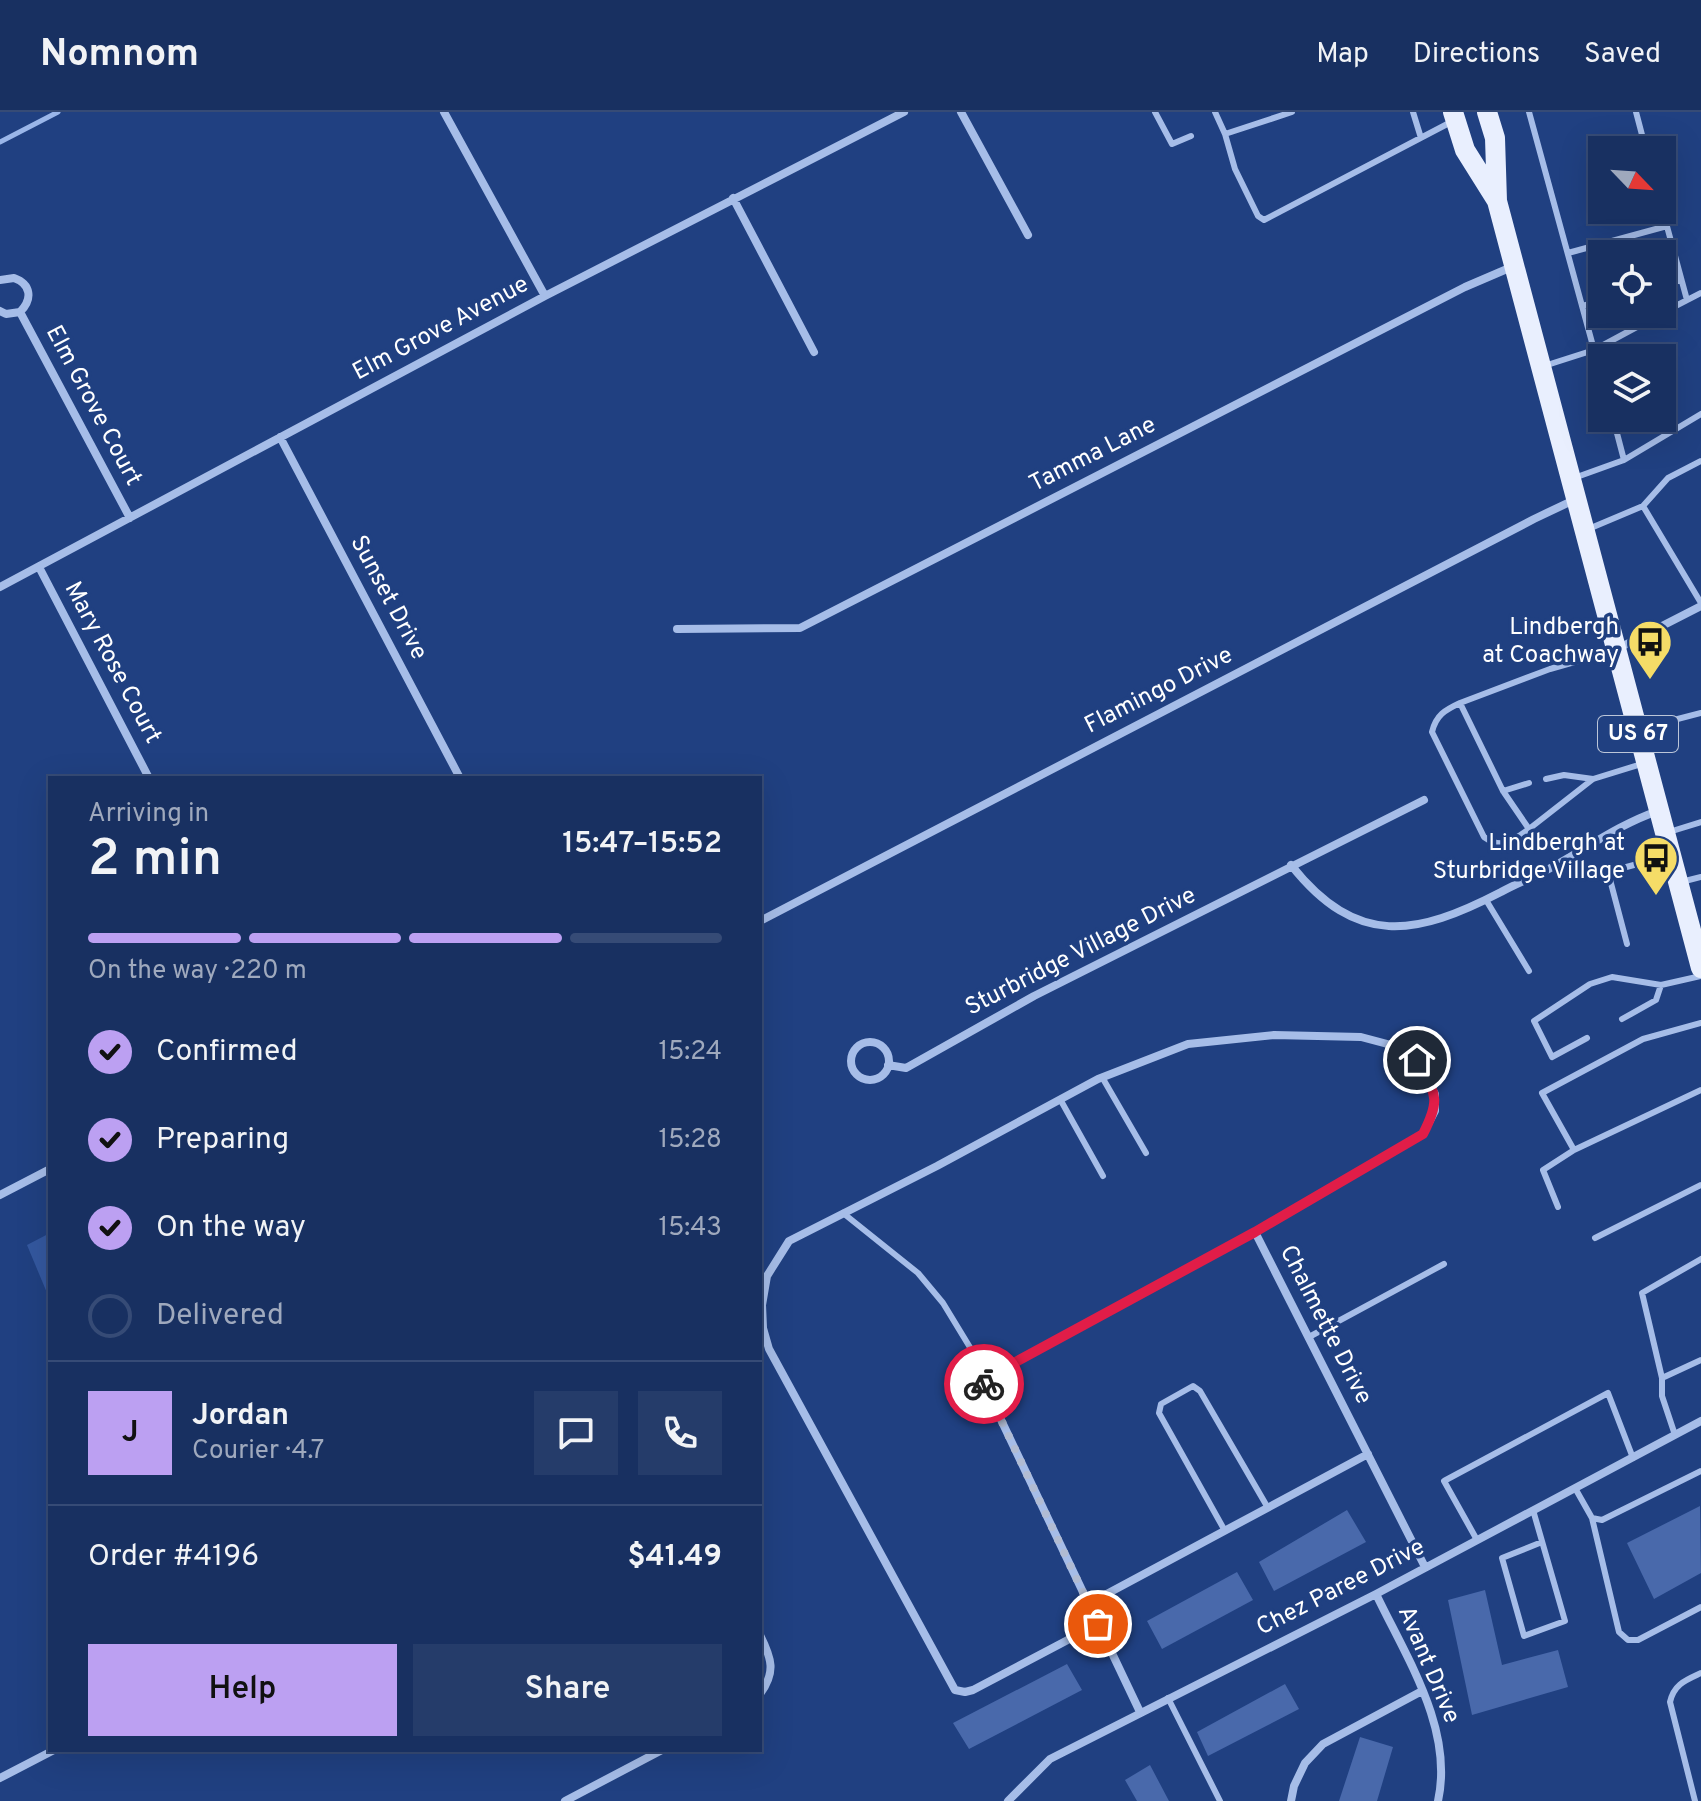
<!DOCTYPE html>
<meta charset="utf-8">
<style>
body{margin:0;font-family:Overpass,sans-serif;background:#253c6a;color:#f1f3f6;height:100vh;display:flex;flex-direction:column;font-size:30px;white-space:nowrap}
*{box-sizing:border-box;margin:0}
p{font-size:26px;color:#9fa9bd}
.icon{flex:none;width:44px;height:44px;fill:none;stroke:currentColor;stroke-width:2;stroke-linecap:round;stroke-linejoin:round}
.map{position:relative;flex:1;overflow:hidden}
.details{position:absolute;left:48px;top:664px;width:714px;height:976px;display:flex;flex-direction:column;background:#183061;border-radius:0px;box-shadow:0 8px 32px #0002,0 0 0 2px #364b76}
.details>*{flex:none}
.needle{width:52px;rotate:115deg}
.tools{position:absolute;left:1588px;top:24px;display:grid;gap:16px}
.tools a{display:grid;place-items:center;width:88px;height:88px;border-radius:0px;background:#183061;box-shadow:0 8px 32px #0002,0 0 0 2px #364b76;font-size:40px}
.pin{position:absolute;display:grid;place-items:center;width:68px;height:68px;color:#fff;margin:-34px;border:4px solid #fff;border-radius:50%;box-shadow:0 2px 8px #0007}
.courier{position:absolute;display:grid;place-items:center;width:80px;height:80px;margin:-40px;border:6px solid #e11d48;border-radius:50%;background:#fff;color:#222;box-shadow:0 2px 10px #0007}
.summary em{font-style:normal;font-weight:600}
.summary div{display:flex;flex-direction:column-reverse}
.summary{display:flex;align-items:center;justify-content:space-between;height:136px;padding:0 40px}
h1{font-size:52px;font-weight:600;line-height:60px}
.bar{display:grid;grid-template-columns:repeat(4,1fr);gap:12px 8px;align-content:center;height:96px;padding:0 40px}
.bar i{height:10px;border-radius:6px;background:#364b76}
.bar .active{background:#bca0f2}
.bar p{grid-column:span 4}
.line{display:flex;align-items:center;gap:20px;padding:0 40px;border-top:2px solid #364b76}
.line div{flex:1}
.round{display:grid;place-items:center;flex:none;width:84px;height:84px;border-radius:0px;background:#253c6a}
ol{padding:0 40px;list-style:none}
li{display:flex;align-items:center;gap:24px;height:88px}
li p{margin-inline-start:auto}
li .icon{padding:8px;border-radius:50%;background:#bca0f2;color:#111;stroke-width:4}
li:last-child{color:#9fa9bd}
li i{width:44px;height:44px;border:4px solid #364b76;border-radius:50%}
.action{display:flex;gap:16px;margin-top:auto;padding:16px 40px}
.action a{flex:1;height:92px;border-radius:0px;background:#bca0f2;color:#111;font-size:32px;font-weight:600;line-height:92px;text-align:center}
.action a+a{background:#253c6a;color:#f1f3f6}
header{display:flex;align-items:center;gap:48px;box-sizing:border-box;height:112px;padding:0 40px;background:#183061;border-bottom:2px solid #364b76}
header strong{font-size:38px}
nav{display:flex;gap:44px;margin-inline-start:auto;font-size:28px}
.map>svg:first-child{display:block}
.green{fill:#34589f}
.lines{fill:none;stroke-linecap:round;stroke-linejoin:round}
.stream{stroke:#9ab6e9;stroke-width:5}
.building{fill:#4969ab}
.service{stroke:#a6bde8;stroke-width:6}
.minor{stroke:#a6bde8;stroke-width:8}
.primary{stroke:#e9effe;stroke-width:20}
.done{stroke:#b1bcd3;stroke-width:8;stroke-dasharray:0 14.4}
.route{stroke:#e11d48;stroke-width:10}
.labels{text-anchor:middle;dominant-baseline:central;stroke-width:7;stroke-linejoin:round;paint-order:stroke}
.shield{fill:#204081;stroke:#bcc6d9;stroke-width:2}
.shield-label{font-size:22px;font-weight:bold;fill:#fff}
.street-label{font-size:24px;fill:#fff;stroke:#204081}
.poi-label{font-size:24px;fill:#fff;stroke:#204081;text-anchor:end}
</style>
<header>
<strong>Nomnom</strong>
<nav><a>Map</a><a>Directions</a><a>Saved</a></nav>
</header>
<div class="map">
<svg width="1701" height="1689" viewBox="0 0 1701 1689">
<rect width="100%" height="100%" fill="#204081"/>
<path class="green" d="M 50,1121 L 50,1188 L 27,1133 Z"/>
<g class="lines">
<path class="stream" d="M 0,30 L 58,0"/>
</g>
<path class="building" d="M 1700,1394 L 1701,1461 L 1654,1487 L 1627,1431 Z
M 1347,1398 L 1366,1430 L 1274,1479 L 1259,1450 Z
M 1237,1460 L 1253,1488 L 1162,1537 L 1147,1509 Z
M 1485,1478 L 1502,1553 L 1558,1538 L 1568,1575 L 1472,1603 L 1448,1488 Z
M 1067,1552 L 1082,1578 L 969,1637 L 953,1611 Z
M 1285,1572 L 1299,1597 L 1208,1644 L 1197,1620 Z
M 1360,1625 L 1393,1635 L 1377,1689 L 1339,1689 Z
M 1150,1653 L 1169,1689 L 1137,1689 L 1125,1668 Z"/>
<g class="lines">
<path class="service" d="M 1155,0 L 1172,32 L 1191,24
M 1215,0 L 1225,22 L 1292,0
M 1413,0 L 1421,26
M 1529,0 L 1602,267
M 1636,0 L 1646,38
M 1225,22 L 1235,57 L 1258,104 L 1264,108 L 1453,9
M 1662,96 L 1687,188
M 1568,141 L 1667,114
M 1662,173 L 1681,168
M 1582,194 L 1602,189
M 1662,201 L 1701,181
M 1544,254 L 1594,238 L 1661,202
M 1624,348 L 1701,302
M 1574,366 L 1624,348 L 1613,306
M 1643,394 L 1701,491
M 1586,418 L 1643,394 L 1668,366 L 1701,349
M 1613,539 L 1550,557 L 1460,591 L 1503,679 L 1529,717 L 1593,667 L 1645,651
M 1460,591 C 1445,598 1436,603 1432,620 L 1484,725 C 1502,738 1512,729 1529,717
M 1643,616 L 1701,601
M 1546,667 L 1564,663 L 1593,667
M 1503,679 L 1529,671
M 1669,720 L 1701,710
M 1681,770 L 1701,765
M 1486,788 L 1529,859
M 1627,832 L 1608,760 L 1667,744
M 1622,907 L 1656,888 L 1661,873
M 1701,911 L 1643,927 L 1542,981 L 1574,1038 L 1701,978
M 1587,926 L 1552,945 L 1534,909 L 1590,872 L 1612,865 L 1661,873 L 1701,864
M 1102,965 L 1146,1041
M 1060,987 L 1103,1064
M 1558,1095 L 1543,1058 L 1574,1038
M 843,1101 L 918,1161 L 943,1191 L 988,1265
M 1595,1126 L 1701,1073
M 1309,1225 L 1444,1152
M 1662,1266 L 1701,1248
M 1675,1323 L 1662,1284 L 1662,1266 L 1642,1181 L 1701,1147
M 1575,1376 L 1592,1406 L 1602,1408 L 1701,1359
M 1533,1398 L 1565,1509 L 1524,1524 L 1502,1446 L 1542,1430
M 1592,1406 L 1619,1520 L 1628,1528 L 1638,1528 L 1701,1495
M 1225,1419 L 1159,1301 L 1161,1292 L 1193,1274 L 1200,1279 L 1268,1396
M 1477,1428 L 1444,1369 L 1608,1281 L 1633,1346
M 1168,1586 L 1220,1689
M 1695,1689 L 1670,1590 C 1674,1572 1686,1568 1701,1561"/>
<path class="minor" d="M 444,0 L 545,184
M 961,0 L 1028,123
M 733,86 L 814,240
M 0,168 L 14,166 C 31,172 33,187 20,200 L 6,202 L 0,199
M 20,200 L 130,406
M 280,325 L 460,666
M 39,455 L 149,666
M 0,475 L 545,184 L 904,0
M 677,517 L 800,516 L 1465,175 L 1514,154
M 1617,537 L 1701,494
M 1291,753 C 1357,836 1416,824 1501,780 C 1515,772 1531,766 1545,759 C 1583,739 1617,713 1658,699
M 760,809 L 1534,407 L 1576,387
M851 949a19 19 0 1 1 38 0a19 19 0 1 1-38 0Z
M 888,953 L 906,956 L 1034,884 L 1424,688
M 0,1083 L 50,1057
M 1376,1482 C 1406,1545 1454,1617 1438,1689
M 1088,1492 L 1368,1342
M 1098,1512 L 973,1578 L 965,1580 L 955,1578 L 769,1237 L 763,1216 L 762,1193 L 767,1164 L 789,1129 L 937,1054 L 1098,967 L 1188,932 L 1274,923 L 1361,925 L 1410,938 L 1435,982 L 1435,999 L 1423,1022 L 1255,1120
M 760,1523 C 772,1547 776,1560 760,1582
M 1140,1600 L 984,1272 L 988,1265 L 1255,1120 L 1425,1455
M 0,1666 L 54,1638
M 565,1689 L 662,1638
M 1008,1689 L 1050,1647 L 1376,1482 L 1701,1309
M 1291,1689 L 1294,1674 L 1305,1651 L 1323,1632 L 1422,1579"/>
<path class="primary" d="M 1453,0 L 1465,38 L 1497,89
M 1487,0 L 1495,26 L 1497,89 L 1701,856"/>
</g>
<g class="lines">
<path class="done" d="M 984,1272 L 1098,1512"/>
<path class="route" d="M 984,1272 L 988,1265 L 1255,1120 L 1423,1022 C 1442,985 1435,982 1417,948"/>
</g>
<defs>
<g id="bus-pin" transform="scale(2.3)"><path d="M0 17L-7.5 6A9.5 9.5 0 1 1 7.5 6Z" fill="#f5dc67" stroke="#204081"/><path d="M-5-6H5V4H4V6H2V4H-2V6H-4V4H-5ZM-3.5-4V0h7V-4ZM-3.5 1.2v1.5H-2V1.2ZM2 1.2v1.5H3.5V1.2Z" fill="#111"/></g>
</defs>
<g fill-rule="evenodd">
<use href="#bus-pin" x="1650" y="530"/>
<use href="#bus-pin" x="1656" y="746"/>
</g>
<g class="labels">
<rect class="shield" x="1598" y="604" width="80" height="36" rx="6"/>
<g class="shield-label">
<text x="1638" y="622">US 67</text>
</g>
<g class="street-label">
<text transform="translate(441 217) rotate(-28)">Elm Grove Avenue</text>
<text transform="translate(93 294) rotate(62)">Elm Grove Court</text>
<text transform="translate(1093 343) rotate(-27)">Tamma Lane</text>
<text transform="translate(388 486) rotate(62)">Sunset Drive</text>
<text transform="translate(112 551) rotate(62)">Mary Rose Court</text>
<text transform="translate(1159 579) rotate(-27)">Flamingo Drive</text>
<text transform="translate(1081 840) rotate(-27)">Sturbridge Village Drive</text>
<text transform="translate(1325 1213) rotate(63)">Chalmette Drive</text>
<text transform="translate(1341 1476) rotate(-27)">Chez Paree Drive</text>
<text transform="translate(1428 1553) rotate(67)">Avant Drive</text>
</g>
<g class="poi-label">
<text x="1619" y="516">Lindbergh<tspan x="1619" dy="28">at Coachway</tspan></text>
<text x="1625" y="732">Lindbergh at<tspan x="1625" dy="28">Sturbridge Village</tspan></text>
</g>
</g>
</svg>
<div class="tools">
<a><svg class="needle" viewBox="-14 -14 28 28"><path d="M0-13l5 13h-10z" fill="#e53935"/><path d="M0 13l5-13h-10z" fill="#9fa9bd"/></svg></a>
<a><svg class="icon" aria-label="locate" viewBox="0 0 24 24"><circle cx="12" cy="12" r="6"/><path d="M12 2v4M12 18v4M2 12h4M18 12h4"/></svg></a>
<a><svg class="icon" aria-label="layers" viewBox="0 0 24 24"><path d="M12 4l9 5-9 5-9-5zM3 14l9 5 9-5"/></svg></a>
</div>
<div class="pin" style="left:1098px;top:1512px;background:#ea580c"><svg class="icon" aria-label="bag" viewBox="0 0 24 24"><path d="M5 8h14l-1 12H6zM9 8a3 3 0 0 1 6 0"/></svg></div>
<div class="pin" style="left:1417px;top:948px;background:#1f2937"><svg class="icon" aria-label="home" viewBox="0 0 24 24"><path d="M3 11l9-7 9 7M6 9v11h12V9"/></svg></div>
<div class="courier" style="left:984px;top:1272px"><svg class="icon" aria-label="bike" viewBox="0 0 24 24"><circle cx="6" cy="16" r="4"/><circle cx="18" cy="16" r="4"/><path d="M6 16l4-8h5l3 8M10 8l3 8H6M13 5h3"/></svg></div>
<section class="details">
<div class="summary"><div><h1>2 min</h1><p>Arriving in</p></div><em>15:47–15:52</em></div>
<div class="bar"><i class="active"></i><i class="active"></i><i class="active"></i><i></i><p>On the way · 220 m</p></div>
<ol>
<li><svg class="icon" aria-label="check" viewBox="0 0 24 24"><path d="M5 12l5 5 9-10"/></svg>Confirmed<p>15:24</p></li>
<li><svg class="icon" aria-label="check" viewBox="0 0 24 24"><path d="M5 12l5 5 9-10"/></svg>Preparing<p>15:28</p></li>
<li><svg class="icon" aria-label="check" viewBox="0 0 24 24"><path d="M5 12l5 5 9-10"/></svg>On the way<p>15:43</p></li>
<li><i></i>Delivered</li>
</ol>
<div class="line" style="height:144px"><b class="round" style="background:#bca0f2;color:#111">J</b><div><b>Jordan</b><p>Courier · 4.7</p></div><a class="round"><svg class="icon" aria-label="chat" viewBox="0 0 24 24"><path d="M4 5h16v11H9l-5 4z"/></svg></a><a class="round"><svg class="icon" aria-label="phone" viewBox="0 0 24 24"><path d="M5 4h4l2 5-3 2q2 4 5 5l2-3 5 2v4C11 20 4 13 5 4z"/></svg></a></div>
<div class="line" style="height:104px"><div>Order #4196</div><b>$41.49</b></div>
<div class="action"><a>Help</a><a>Share</a></div>
</section>
</div>
